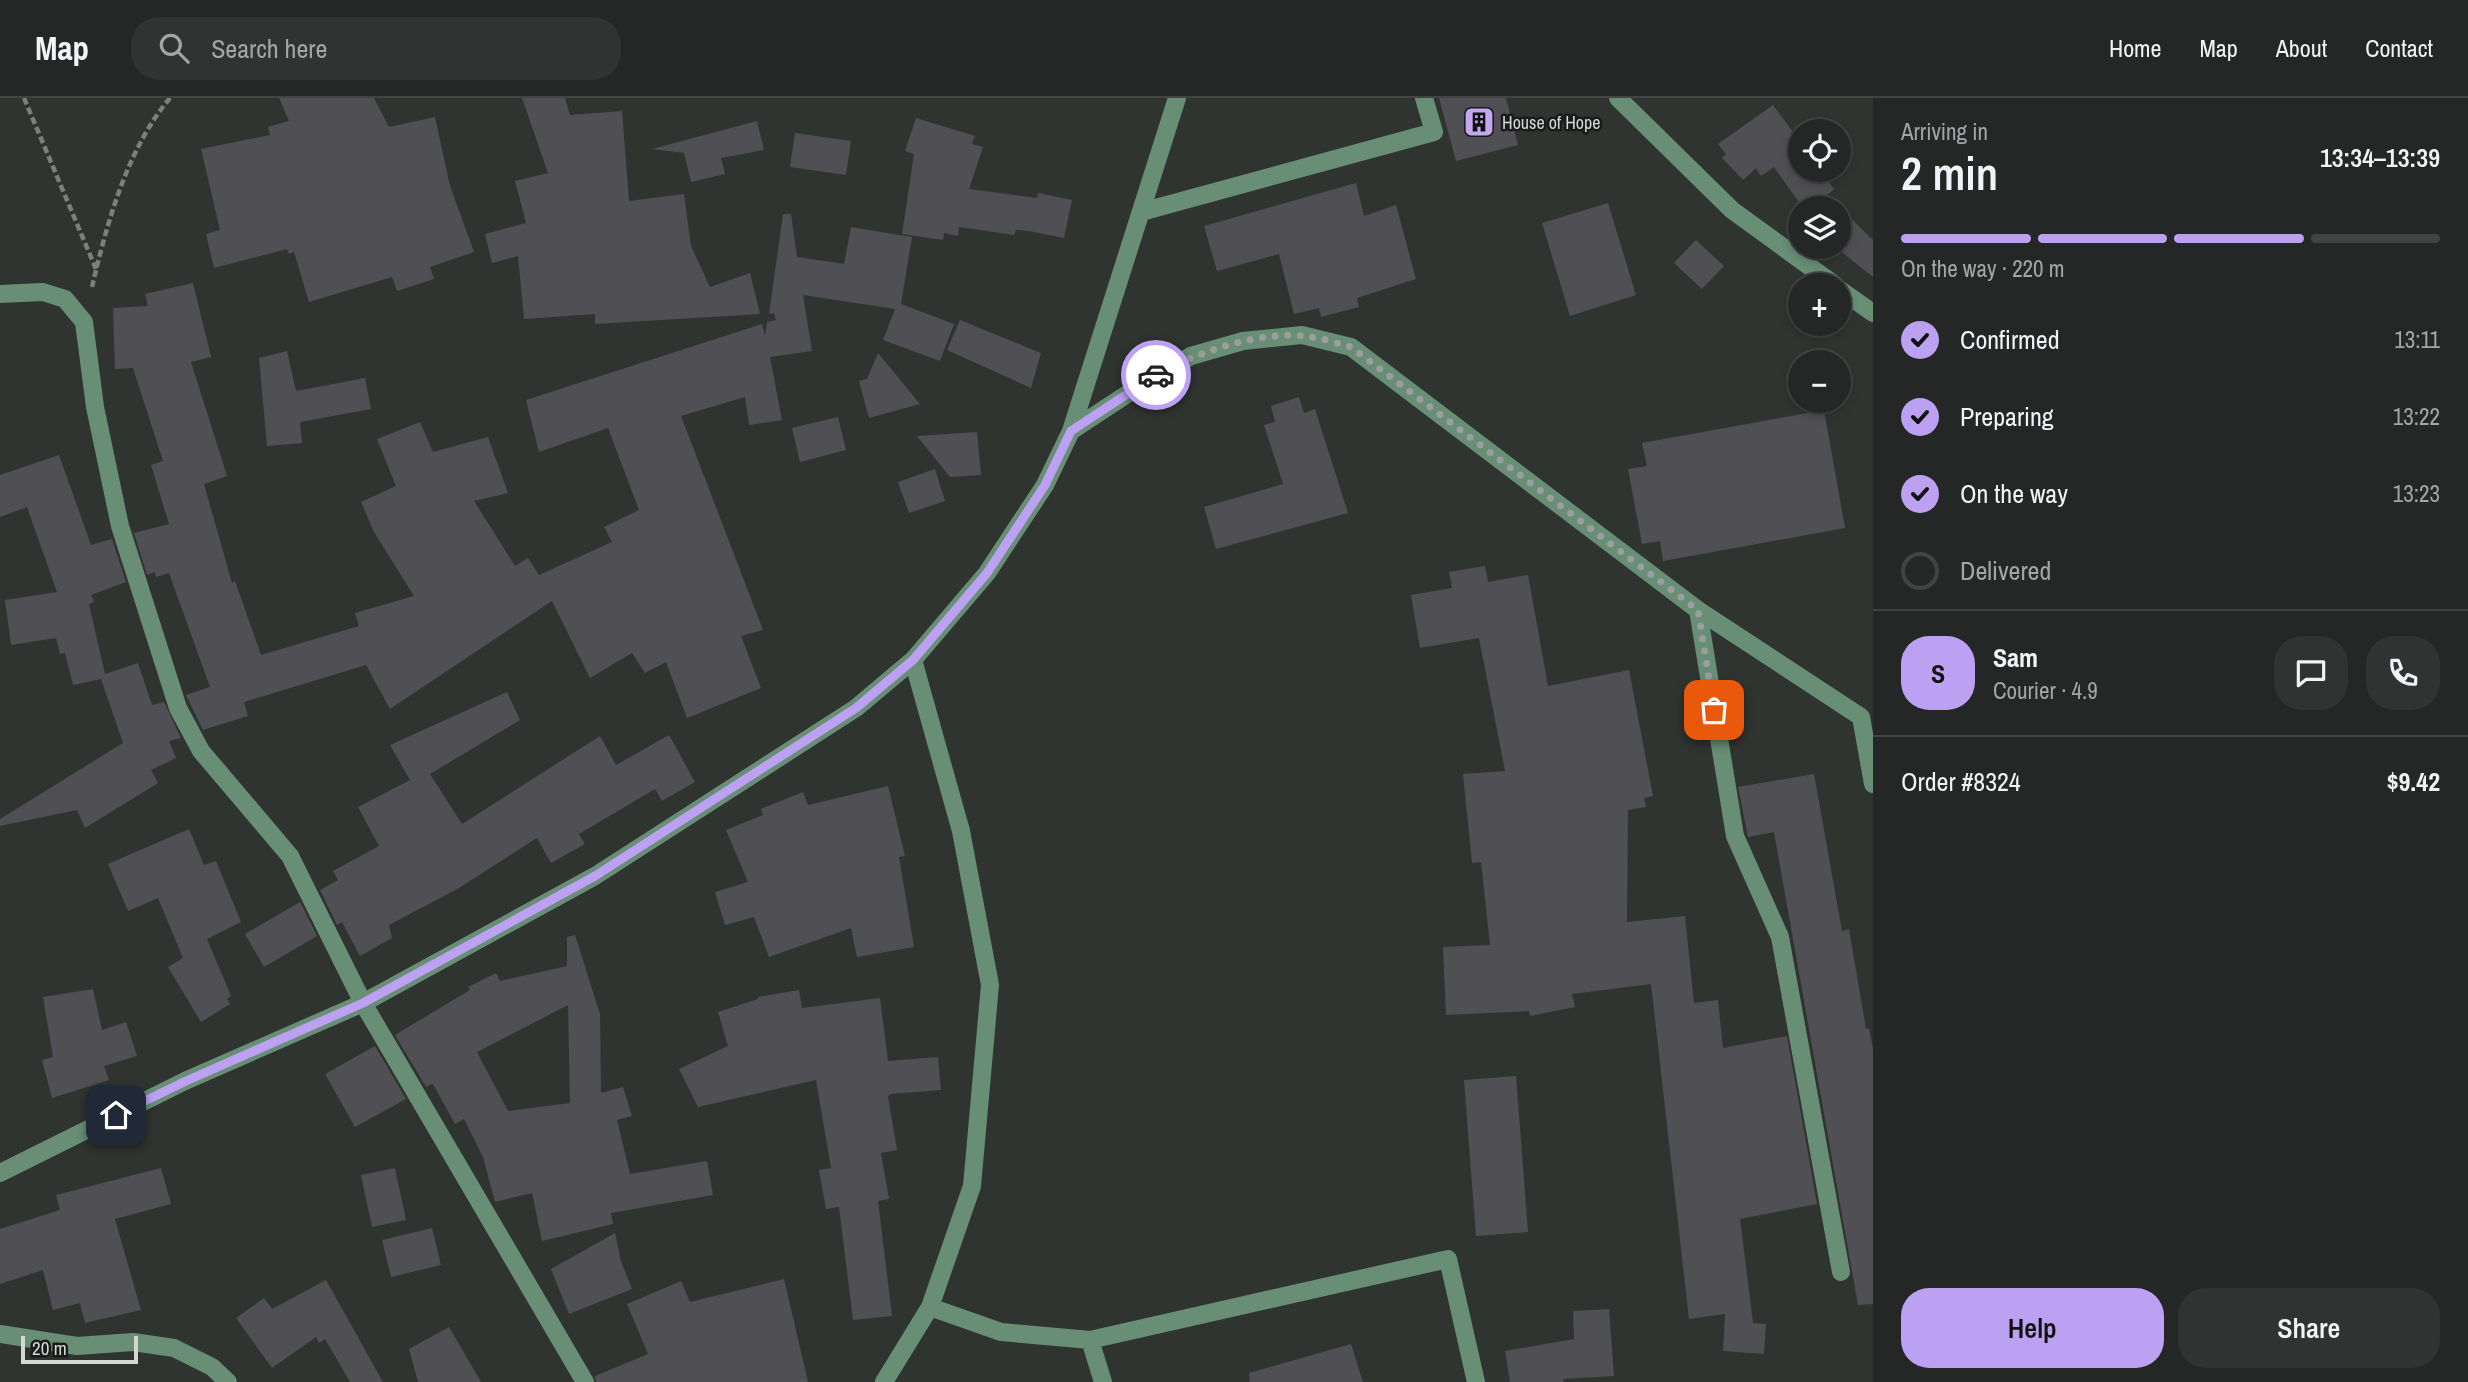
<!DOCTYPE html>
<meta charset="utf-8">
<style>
body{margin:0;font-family:"Archivo Narrow",sans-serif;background:#303332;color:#f1f3f6;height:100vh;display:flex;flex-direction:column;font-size:26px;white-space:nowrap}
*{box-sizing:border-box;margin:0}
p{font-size:23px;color:#a3a5a7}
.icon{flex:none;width:38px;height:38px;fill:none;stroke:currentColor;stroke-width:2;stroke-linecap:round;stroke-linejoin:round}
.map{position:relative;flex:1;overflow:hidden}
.panel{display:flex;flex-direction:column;background:#242725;width:595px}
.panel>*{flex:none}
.controls{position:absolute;left:1788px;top:21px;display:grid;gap:14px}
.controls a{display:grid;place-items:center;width:63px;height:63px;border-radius:50%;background:#242725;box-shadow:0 4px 10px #0003,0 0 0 2px #414442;font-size:35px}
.scale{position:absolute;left:21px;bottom:18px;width:117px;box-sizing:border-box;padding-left:7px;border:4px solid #d5d7d5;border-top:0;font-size:19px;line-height:24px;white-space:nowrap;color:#d5d7d5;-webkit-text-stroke:5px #191b1a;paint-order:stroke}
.pin{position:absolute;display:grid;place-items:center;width:60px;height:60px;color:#fff;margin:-30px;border-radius:14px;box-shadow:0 4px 10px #0006}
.courier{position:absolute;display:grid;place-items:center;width:70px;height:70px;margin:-35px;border:5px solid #bca0f2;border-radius:50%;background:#fff;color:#222;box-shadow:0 2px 9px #0007}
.summary em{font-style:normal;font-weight:600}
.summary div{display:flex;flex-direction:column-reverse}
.summary{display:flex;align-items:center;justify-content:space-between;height:119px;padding:0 28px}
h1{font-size:46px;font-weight:600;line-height:52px}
.bar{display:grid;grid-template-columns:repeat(4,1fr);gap:10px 7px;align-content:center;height:84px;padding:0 28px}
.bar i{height:9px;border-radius:5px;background:#414442}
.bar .current{background:#bca0f2}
.bar p{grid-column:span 4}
.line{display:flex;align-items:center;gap:18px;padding:0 28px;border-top:2px solid #414442}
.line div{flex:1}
.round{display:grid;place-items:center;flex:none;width:74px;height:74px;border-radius:28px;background:#303332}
ol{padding:0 28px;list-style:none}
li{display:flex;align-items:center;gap:21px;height:77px}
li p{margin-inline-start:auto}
li .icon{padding:7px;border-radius:50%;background:#bca0f2;color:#111;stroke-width:4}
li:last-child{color:#a3a5a7}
li i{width:38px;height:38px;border:4px solid #414442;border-radius:50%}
.button{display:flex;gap:14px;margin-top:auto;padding:14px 28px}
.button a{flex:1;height:80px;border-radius:28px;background:#bca0f2;color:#111;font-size:28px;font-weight:600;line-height:80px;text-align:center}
.button a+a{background:#303332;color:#f1f3f6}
header{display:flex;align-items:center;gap:42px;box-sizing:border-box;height:98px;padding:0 35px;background:#242725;border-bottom:2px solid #414442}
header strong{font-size:33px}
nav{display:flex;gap:38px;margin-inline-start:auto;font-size:24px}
.search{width:490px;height:63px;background:#303332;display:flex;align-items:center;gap:18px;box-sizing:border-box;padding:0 24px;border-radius:28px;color:#a3a5a7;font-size:26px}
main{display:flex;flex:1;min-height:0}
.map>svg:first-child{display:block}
.building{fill:#504f53;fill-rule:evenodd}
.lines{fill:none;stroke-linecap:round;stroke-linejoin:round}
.path{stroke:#7c7f7d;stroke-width:4.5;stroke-dasharray:7 3.5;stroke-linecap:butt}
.minor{stroke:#688e76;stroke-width:18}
.done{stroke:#9b9e9c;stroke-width:7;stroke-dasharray:0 12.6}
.route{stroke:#bca0f2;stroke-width:9}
.labels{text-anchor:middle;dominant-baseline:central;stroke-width:5;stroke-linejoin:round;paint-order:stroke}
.poi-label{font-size:18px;fill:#d5d7d5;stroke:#191b1a;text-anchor:start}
</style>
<header>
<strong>Map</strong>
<div class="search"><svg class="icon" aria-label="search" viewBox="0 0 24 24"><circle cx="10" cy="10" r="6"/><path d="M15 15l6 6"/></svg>Search here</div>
<nav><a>Home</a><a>Map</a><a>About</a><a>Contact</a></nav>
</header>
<main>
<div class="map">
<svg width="1873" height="1284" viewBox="0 0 1873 1284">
<rect width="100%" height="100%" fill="#303431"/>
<path class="building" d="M 279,0 L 374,0 L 389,29 L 435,19 L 450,88 L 474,154 L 430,169 L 434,181 L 397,193 L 392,179 L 309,204 L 294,154 L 289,156 L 287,151 L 214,170 L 206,136 L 220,132 L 201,51 L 270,37 L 268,29 L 289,23 Z
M 522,0 L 565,0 L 570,17 L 622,13 L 629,103 L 684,96 L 691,148 L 710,189 L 750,175 L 760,216 L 595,226 L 595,216 L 524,221 L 518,158 L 492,165 L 485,136 L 526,125 L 515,83 L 548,75 Z
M 1439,0 L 1506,0 L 1518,47 L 1456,63 Z
M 1773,7 L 1801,45 L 1801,72 L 1820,72 L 1834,91 L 1827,97 L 1873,142 L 1873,179 L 1839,152 L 1835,156 L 1830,149 L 1839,149 L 1839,110 L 1803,110 L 1774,69 L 1761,78 L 1756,70 L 1743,82 L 1722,60 L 1726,56 L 1718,46 Z
M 916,20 L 975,38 L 972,46 L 983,49 L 969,91 L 1037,100 L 1038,95 L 1072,102 L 1064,140 L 1029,133 L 1016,132 L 1014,137 L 959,129 L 958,138 L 944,135 L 943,142 L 902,136 L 914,56 L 905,53 Z
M 757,23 L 764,52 L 721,60 L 725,76 L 691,84 L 684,55 L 652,51 Z
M 795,35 L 851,43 L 846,77 L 790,69 Z
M 1356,85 L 1364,118 L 1396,107 L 1416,181 L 1357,200 L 1359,209 L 1321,219 L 1319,210 L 1294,216 L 1279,156 L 1217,173 L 1204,128 Z
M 1608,105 L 1636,197 L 1570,218 L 1542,125 Z
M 783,116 L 791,116 L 797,159 L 844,166 L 851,129 L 912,139 L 901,206 L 954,226 L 940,263 L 883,242 L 895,211 L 803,197 L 812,253 L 770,259 L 782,322 L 749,327 L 745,299 L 681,318 L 763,532 L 741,538 L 761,590 L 687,620 L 666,564 L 645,575 L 632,555 L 590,580 L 552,503 L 390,611 L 366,567 L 244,604 L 248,618 L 203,632 L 186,597 L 210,589 L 169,475 L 156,479 L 155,474 L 147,477 L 134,435 L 169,426 L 151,367 L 163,363 L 133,270 L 115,271 L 113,210 L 148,208 L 145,196 L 193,185 L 211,259 L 191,264 L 227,378 L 204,386 L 232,485 L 235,483 L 261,557 L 359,528 L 355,515 L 414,498 L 374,434 L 361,404 L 396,388 L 377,341 L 420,324 L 433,354 L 488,339 L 508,395 L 474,403 L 515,468 L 528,460 L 539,477 L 612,444 L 604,429 L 639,412 L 608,330 L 539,354 L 526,302 L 762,226 L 765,238 L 767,224 L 776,222 L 774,215 L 769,216 Z
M 1696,142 L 1724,168 L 1702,191 L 1674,165 Z
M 960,222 L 1041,255 L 1031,290 L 947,252 Z
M 287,253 L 296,293 L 365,280 L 371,311 L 300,324 L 302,345 L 267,348 L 259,260 Z
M 878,255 L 920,306 L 869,320 L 859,283 L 867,281 Z
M 1299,299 L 1304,315 L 1315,311 L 1348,415 L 1216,451 L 1204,409 L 1283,386 L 1264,327 L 1275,324 L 1271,308 Z
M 1824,312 L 1845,430 L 1663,463 L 1660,443 L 1642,446 L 1628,371 L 1647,368 L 1642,345 Z
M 838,319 L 846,352 L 800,364 L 792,330 Z
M 977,334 L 981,377 L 950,379 L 917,338 Z
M 59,357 L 91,447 L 112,441 L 126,484 L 91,497 L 94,504 L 89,506 L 105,576 L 138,565 L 152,607 L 164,604 L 181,640 L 169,643 L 176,660 L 151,672 L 158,685 L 85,730 L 77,712 L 0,728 L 0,721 L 123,645 L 101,581 L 73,587 L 65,555 L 60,556 L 56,540 L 11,547 L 5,502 L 57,494 L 27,409 L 0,419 L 0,377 Z
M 935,371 L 945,403 L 909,415 L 898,384 Z
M 1485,468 L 1488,484 L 1528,477 L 1548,588 L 1629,572 L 1653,698 L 1644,700 L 1646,709 L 1628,712 L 1627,824 L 1685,818 L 1694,905 L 1718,902 L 1723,950 L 1787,938 L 1817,1106 L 1740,1121 L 1753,1225 L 1766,1226 L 1764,1256 L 1723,1253 L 1725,1216 L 1689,1221 L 1651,886 L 1572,896 L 1575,909 L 1530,918 L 1529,913 L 1446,917 L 1443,849 L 1490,847 L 1481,764 L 1472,765 L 1463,676 L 1505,673 L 1479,540 L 1420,550 L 1411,497 L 1452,490 L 1449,474 Z
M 507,594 L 520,622 L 430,676 L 462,726 L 600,638 L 616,667 L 669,637 L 695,684 L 662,703 L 655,691 L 579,736 L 585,746 L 551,765 L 537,740 L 459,790 L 389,827 L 392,840 L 360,858 L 342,824 L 337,827 L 320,792 L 338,782 L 333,773 L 379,748 L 358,709 L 410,682 L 390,647 Z
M 1814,676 L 1842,833 L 1849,831 L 1866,931 L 1869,930 L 1873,952 L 1873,1206 L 1858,1207 L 1774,734 L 1748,739 L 1738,689 Z
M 888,688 L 905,758 L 899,759 L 914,849 L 857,859 L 851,830 L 769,859 L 754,819 L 725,827 L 715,794 L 748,784 L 726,732 L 763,717 L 761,711 L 803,694 L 808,707 Z
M 189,731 L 204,767 L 216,763 L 241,824 L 207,841 L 231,898 L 227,901 L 230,906 L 201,924 L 168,869 L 183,860 L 158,800 L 128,813 L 108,766 Z
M 300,804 L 317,838 L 264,869 L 245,836 Z
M 575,837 L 600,916 L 601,995 L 623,989 L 632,1018 L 617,1022 L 630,1076 L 707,1063 L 713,1097 L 611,1115 L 613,1126 L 542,1143 L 532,1095 L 495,1104 L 483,1059 L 464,1021 L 455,1026 L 434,988 L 432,986 L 426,989 L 395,937 L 470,892 L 468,889 L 496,875 L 500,883 L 567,868 L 567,839 ZM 568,907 L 570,1005 L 508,1013 L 477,954 Z
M 93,891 L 102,932 L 126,924 L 137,958 L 104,968 L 109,982 L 52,1000 L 42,962 L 53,959 L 43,899 Z
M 799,892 L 802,910 L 880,900 L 888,963 L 938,959 L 941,992 L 890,996 L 888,999 L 897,1052 L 881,1055 L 889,1101 L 878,1103 L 892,1218 L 853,1222 L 839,1109 L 826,1111 L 819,1072 L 831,1070 L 816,982 L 698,1009 L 679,971 L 728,948 L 718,914 L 758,901 L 758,899 Z
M 375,948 L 406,1001 L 355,1029 L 325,976 Z
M 1516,978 L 1528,1134 L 1476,1138 L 1464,982 Z
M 161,1070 L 171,1106 L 115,1121 L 141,1212 L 85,1225 L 80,1205 L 53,1212 L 43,1172 L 0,1186 L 0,1131 L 60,1112 L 56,1097 Z
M 395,1070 L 406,1122 L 372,1129 L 361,1077 Z
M 432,1130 L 441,1167 L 391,1179 L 382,1142 Z
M 615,1135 L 621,1163 L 632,1191 L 569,1216 L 551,1171 Z
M 784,1181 L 808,1284 L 596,1284 L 595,1278 L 648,1256 L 627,1206 L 681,1183 L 690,1204 Z
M 326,1182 L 383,1284 L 350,1284 L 325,1241 L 319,1245 L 316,1239 L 272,1270 L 236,1220 L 264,1200 L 272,1211 Z
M 1609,1211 L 1614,1278 L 1563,1281 L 1564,1284 L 1510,1284 L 1505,1253 L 1574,1241 L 1573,1213 Z
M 449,1229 L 481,1284 L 418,1284 L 409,1251 Z
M 1351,1246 L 1363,1284 L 1250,1284 L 1249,1275 Z"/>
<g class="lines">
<path class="path" d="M 24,0 L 96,171
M 92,189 C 107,125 127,51 170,0"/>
<path class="minor" d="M 1618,0 L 1732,112 L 1835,187
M 1141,114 L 1434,34 L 1424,0
M 1839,191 L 1873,215
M 0,196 L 43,194 L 65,201 L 84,224 L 95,309 L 120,428 L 178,610 L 201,653 L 290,758 L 363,905 L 585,1284
M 1071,333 L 1153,279 L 1191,258 L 1243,243 L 1302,237 L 1351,249 L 1698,512 L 1861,619 L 1873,686
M 1698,512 L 1735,738 L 1780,839 L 1841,1174
M 0,1075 L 185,983 L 363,905 L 595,778 L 856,610 L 913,562 L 987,475 L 1045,387 L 1071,333 L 1177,0
M 930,1209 L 1001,1234 L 1090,1242 L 1448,1161 L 1476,1284
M 0,1236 L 77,1248 L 133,1244 L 174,1250 L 212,1269 L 228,1284
M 1090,1242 L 1103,1284
M 884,1284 L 930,1209 L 972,1088 L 990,887 L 961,733 L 913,562"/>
</g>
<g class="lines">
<path class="done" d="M 1156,277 C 1195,255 1258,233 1303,238 C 1319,239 1336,245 1351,249 L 1698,512 L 1714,612"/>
<path class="route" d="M 116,1017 L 186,983 L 363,905 L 595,778 L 856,610 L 913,562 L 987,475 L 1045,387 L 1071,333 L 1156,277"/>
</g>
<defs>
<g id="building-square" transform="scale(1.575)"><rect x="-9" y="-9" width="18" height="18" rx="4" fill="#c4a7f1" stroke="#191b1a"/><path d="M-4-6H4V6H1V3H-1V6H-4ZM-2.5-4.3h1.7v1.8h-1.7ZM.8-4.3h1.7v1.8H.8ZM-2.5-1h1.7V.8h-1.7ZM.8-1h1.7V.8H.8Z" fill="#111"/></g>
</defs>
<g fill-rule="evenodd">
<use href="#building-square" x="1479" y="24"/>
</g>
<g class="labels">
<g class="poi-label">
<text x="1502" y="24">House of Hope</text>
</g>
</g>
</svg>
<div class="controls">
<a><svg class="icon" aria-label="locate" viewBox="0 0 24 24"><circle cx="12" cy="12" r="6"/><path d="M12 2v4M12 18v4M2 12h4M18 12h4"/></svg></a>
<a><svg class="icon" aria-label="layers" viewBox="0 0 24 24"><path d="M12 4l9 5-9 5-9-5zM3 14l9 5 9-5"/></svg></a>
<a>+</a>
<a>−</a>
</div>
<div class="scale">20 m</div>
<div class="pin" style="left:1714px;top:612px;background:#ea580c"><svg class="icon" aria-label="bag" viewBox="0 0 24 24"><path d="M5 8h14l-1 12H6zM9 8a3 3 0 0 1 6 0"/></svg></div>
<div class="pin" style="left:116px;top:1017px;background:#1f2937"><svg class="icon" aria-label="home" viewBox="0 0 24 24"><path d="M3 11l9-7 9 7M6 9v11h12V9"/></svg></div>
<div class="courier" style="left:1156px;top:277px"><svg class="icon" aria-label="car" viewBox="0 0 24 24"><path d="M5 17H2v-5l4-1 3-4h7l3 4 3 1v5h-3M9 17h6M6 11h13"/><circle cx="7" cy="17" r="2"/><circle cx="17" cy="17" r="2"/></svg></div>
</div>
<section class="panel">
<div class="summary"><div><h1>2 min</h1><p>Arriving in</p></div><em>13:34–13:39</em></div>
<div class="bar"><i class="current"></i><i class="current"></i><i class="current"></i><i></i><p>On the way · 220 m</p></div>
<ol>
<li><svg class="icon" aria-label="check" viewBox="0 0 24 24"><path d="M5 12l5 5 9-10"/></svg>Confirmed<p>13:11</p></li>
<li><svg class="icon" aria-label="check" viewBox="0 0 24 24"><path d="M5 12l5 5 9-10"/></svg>Preparing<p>13:22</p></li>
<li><svg class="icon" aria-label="check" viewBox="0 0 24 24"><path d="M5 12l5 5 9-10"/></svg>On the way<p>13:23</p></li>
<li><i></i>Delivered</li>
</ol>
<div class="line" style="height:126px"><b class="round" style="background:#bca0f2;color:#111">S</b><div><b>Sam</b><p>Courier · 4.9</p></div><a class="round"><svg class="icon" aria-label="chat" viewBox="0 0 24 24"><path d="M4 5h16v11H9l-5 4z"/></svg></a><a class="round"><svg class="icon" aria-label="phone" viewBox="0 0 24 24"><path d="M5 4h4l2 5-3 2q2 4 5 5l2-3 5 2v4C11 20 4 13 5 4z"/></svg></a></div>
<div class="line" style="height:91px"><div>Order #8324</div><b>$9.42</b></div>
<div class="button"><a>Help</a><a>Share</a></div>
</section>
</main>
